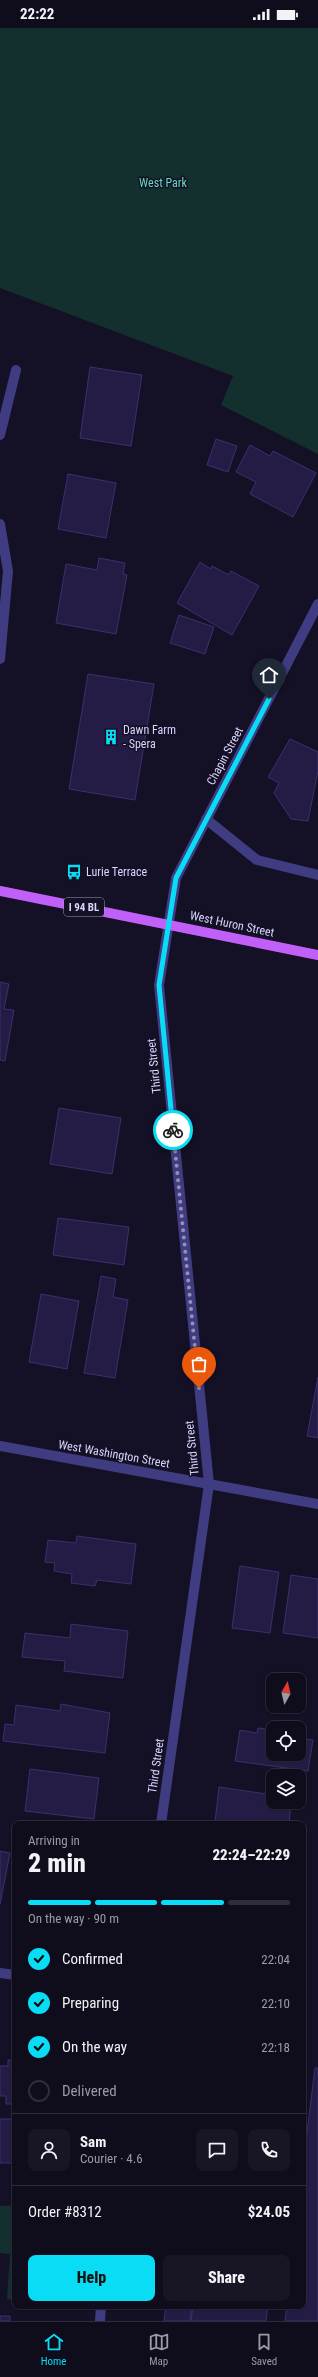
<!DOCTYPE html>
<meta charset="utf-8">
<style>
body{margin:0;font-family:"Roboto Condensed",sans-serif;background:#181525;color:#f1f3f6;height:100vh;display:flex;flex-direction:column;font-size:15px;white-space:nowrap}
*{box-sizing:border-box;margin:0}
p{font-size:13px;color:#9b9ba3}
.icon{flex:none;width:22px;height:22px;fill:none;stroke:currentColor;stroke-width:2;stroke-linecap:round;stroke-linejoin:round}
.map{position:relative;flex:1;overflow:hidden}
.side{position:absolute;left:12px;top:1793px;width:294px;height:488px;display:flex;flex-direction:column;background:#0f0c1c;border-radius:8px;box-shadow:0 1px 3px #0004,0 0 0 1px #2f2c3b}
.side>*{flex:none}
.needle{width:26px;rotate:8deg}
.fabs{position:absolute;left:266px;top:1645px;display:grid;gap:8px}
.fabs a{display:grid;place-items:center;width:40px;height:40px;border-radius:8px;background:#0f0c1c;box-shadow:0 1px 3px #0004,0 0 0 1px #2f2c3b;font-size:20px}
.pin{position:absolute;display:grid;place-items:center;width:34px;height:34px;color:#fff;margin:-41px -17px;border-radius:50% 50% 50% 0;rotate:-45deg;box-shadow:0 0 4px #0007}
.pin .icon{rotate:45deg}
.courier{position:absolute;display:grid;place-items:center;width:40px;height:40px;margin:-20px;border:3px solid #09ddf6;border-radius:50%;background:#fff;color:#222;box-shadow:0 1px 5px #0007}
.summary em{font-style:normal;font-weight:800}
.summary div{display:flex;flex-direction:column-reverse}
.summary{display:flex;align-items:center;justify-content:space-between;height:68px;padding:0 16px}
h1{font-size:26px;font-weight:800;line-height:30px}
.bar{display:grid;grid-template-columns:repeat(4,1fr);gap:6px 4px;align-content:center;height:48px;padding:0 16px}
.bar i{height:5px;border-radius:3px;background:#2f2c3b}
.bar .selected{background:#09ddf6}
.bar p{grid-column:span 4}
.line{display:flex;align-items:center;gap:10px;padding:0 16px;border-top:1px solid #2f2c3b}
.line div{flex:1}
.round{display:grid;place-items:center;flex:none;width:42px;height:42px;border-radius:8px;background:#181525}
ol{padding:0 16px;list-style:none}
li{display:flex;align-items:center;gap:12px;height:44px}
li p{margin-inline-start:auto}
li .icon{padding:4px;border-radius:50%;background:#09ddf6;color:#111;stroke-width:4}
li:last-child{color:#9b9ba3}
li i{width:22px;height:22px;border:2px solid #2f2c3b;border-radius:50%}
.action{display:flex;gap:8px;margin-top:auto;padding:8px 16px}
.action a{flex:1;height:46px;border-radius:8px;background:#09ddf6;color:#111;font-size:16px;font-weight:800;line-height:46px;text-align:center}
.action a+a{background:#181525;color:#f1f3f6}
.status{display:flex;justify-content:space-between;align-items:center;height:28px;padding:0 20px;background:#0f0c1c;direction:ltr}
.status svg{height:11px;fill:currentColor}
.dock{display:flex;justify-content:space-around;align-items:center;height:56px;border-top:1px solid #2f2c3b;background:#0f0c1c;font-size:11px;color:#9b9ba3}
.dock a{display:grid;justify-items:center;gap:2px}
.dock .selected{color:#09ddf6}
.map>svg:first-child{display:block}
.green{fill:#132f2e}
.building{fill:#251c45;stroke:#3d2f70}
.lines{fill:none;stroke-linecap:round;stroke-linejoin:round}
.minor{stroke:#403c82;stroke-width:10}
.major{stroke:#c160f9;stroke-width:10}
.done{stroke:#9590b2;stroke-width:4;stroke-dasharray:0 7.2}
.route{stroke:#09ddf6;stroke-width:5}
.labels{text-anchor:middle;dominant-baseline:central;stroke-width:3;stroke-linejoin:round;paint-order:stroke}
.shield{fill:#141025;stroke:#9f9abd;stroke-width:1}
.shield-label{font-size:11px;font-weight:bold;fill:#dad5fe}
.park-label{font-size:12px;fill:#63dcbe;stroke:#141025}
.poi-label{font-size:12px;fill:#dad5fe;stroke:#141025;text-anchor:start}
.street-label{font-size:12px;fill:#dad5fe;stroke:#141025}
</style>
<div class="status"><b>22:22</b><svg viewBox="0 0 49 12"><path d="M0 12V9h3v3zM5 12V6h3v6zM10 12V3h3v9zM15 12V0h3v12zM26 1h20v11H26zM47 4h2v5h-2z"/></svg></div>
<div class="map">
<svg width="318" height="2293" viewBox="0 0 318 2293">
<rect width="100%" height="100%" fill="#141025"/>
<path class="green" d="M 0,0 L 318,0 L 318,426 L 221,377 L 233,348 L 0,260 Z
M 15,2177 L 15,2272 L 7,2271 L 10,2226 L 0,2225 L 0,2178 Z"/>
<path class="building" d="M 90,339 L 142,347 L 131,418 L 80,410 Z
M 216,411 L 237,418 L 228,444 L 207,437 Z
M 250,417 L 270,428 L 273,423 L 316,445 L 293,489 L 250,466 L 256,454 L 236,444 Z
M 68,446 L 116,455 L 106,510 L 58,501 Z
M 99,530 L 125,535 L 123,546 L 127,547 L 116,606 L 56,595 L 66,536 L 97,542 Z
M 200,534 L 211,541 L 212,538 L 229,547 L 231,543 L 259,558 L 232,607 L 177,575 Z
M 179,587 L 214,599 L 205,626 L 170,615 Z
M 88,646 L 154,656 L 135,772 L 69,761 Z
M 290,711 L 318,724 L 318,743 L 308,793 L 291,791 L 274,765 L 279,755 L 268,749 Z
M 0,954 L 9,956 L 4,981 L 14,982 L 5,1033 L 0,1032 Z
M 59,1080 L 121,1090 L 112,1146 L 50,1136 Z
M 58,1190 L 129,1199 L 124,1237 L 53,1227 Z
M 101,1248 L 116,1251 L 113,1269 L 128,1272 L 115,1350 L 84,1345 Z
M 41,1266 L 79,1273 L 67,1341 L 29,1334 Z
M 318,1349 L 318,1410 L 307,1408 Z
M 77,1508 L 136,1516 L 131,1556 L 97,1552 L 95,1558 L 71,1555 L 72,1546 L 54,1543 L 55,1535 L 45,1534 L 48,1512 L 76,1515 Z
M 240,1538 L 279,1544 L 270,1605 L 232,1600 Z
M 291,1547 L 318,1551 L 318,1610 L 283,1605 Z
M 71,1596 L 128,1603 L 123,1650 L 64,1643 L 65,1633 L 22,1629 L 25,1605 L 70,1610 Z
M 61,1676 L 110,1685 L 105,1725 L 3,1713 L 5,1696 L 14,1697 L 16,1677 L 60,1683 Z
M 258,1700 L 273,1702 L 273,1726 L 299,1726 L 299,1710 L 313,1712 L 308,1743 L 235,1733 L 240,1702 L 257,1705 Z
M 30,1741 L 99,1750 L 94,1791 L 25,1783 Z
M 219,1759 L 273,1767 L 273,1774 L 291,1774 L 289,1796 L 230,1796 L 215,1794 Z
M 0,1823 L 10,1825 L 0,1876 Z
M 8,2032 L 15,2032 L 15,2076 L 6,2076 L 6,2068 L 0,2068 L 0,2038 L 8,2038 Z
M 315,2040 L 318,2040 L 318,2293 L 285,2293 L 287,2278 L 303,2278 L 303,2113 L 306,2113 Z
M 0,2091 L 15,2091 L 15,2135 L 0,2135 Z
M 166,2278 L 192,2278 L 190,2293 L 164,2293 Z
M 193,2278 L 268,2278 L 266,2293 L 191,2293 Z
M 0,2288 L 10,2288 L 10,2293 L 0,2293 Z"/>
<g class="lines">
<path class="minor" d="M 0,407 L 16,342
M 0,496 L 8,543 L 0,631
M 206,791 L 257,832 L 318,847
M 0,1418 L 318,1476
M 161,1796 L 209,1456 L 159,957 L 176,850 L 318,576
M 0,1945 L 15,1947
M 100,2293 L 101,2278"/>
<path class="major" d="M 0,863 L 318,927"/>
</g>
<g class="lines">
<path class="done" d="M 173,1102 L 199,1360"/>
<path class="route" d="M 173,1102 L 159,957 L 176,850 L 269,671"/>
</g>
<defs>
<g id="building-bare" transform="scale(1.2)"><path d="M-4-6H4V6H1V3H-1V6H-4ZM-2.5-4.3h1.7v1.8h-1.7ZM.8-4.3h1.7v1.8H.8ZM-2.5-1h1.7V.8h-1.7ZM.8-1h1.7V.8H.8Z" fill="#09ddf6" stroke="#141025" stroke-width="2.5" paint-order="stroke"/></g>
<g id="bus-bare" transform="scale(1.2)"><path d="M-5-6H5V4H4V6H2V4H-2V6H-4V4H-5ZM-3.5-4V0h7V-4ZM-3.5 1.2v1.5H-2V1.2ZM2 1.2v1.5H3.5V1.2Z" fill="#09ddf6" stroke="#141025" stroke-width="2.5" paint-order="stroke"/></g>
</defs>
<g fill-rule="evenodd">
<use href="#building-bare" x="111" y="709"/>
<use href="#bus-bare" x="74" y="844"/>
</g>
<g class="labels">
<rect class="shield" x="64" y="870" width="40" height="18" rx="3"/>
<g class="shield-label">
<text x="84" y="879">I 94 BL</text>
</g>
<g class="park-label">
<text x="163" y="155">West Park</text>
</g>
<g class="poi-label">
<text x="123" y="702">Dawn Farm<tspan x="123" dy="14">- Spera</tspan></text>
<text x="86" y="844">Lurie Terrace</text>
</g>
<g class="street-label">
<text transform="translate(225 728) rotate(-62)">Chapin Street</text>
<text transform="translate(232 896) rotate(12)">West Huron Street</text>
<text transform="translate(154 1038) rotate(-96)">Third Street</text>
<text transform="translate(192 1420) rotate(-96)">Third Street</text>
<text transform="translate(114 1426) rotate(10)">West Washington Street</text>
<text transform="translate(156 1738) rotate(-82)">Third Street</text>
</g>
</g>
</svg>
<div class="fabs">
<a><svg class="needle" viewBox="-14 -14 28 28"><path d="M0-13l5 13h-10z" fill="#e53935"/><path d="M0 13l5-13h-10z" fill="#9b9ba3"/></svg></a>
<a><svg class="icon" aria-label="locate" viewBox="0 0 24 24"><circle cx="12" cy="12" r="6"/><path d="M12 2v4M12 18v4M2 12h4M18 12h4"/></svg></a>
<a><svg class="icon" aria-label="layers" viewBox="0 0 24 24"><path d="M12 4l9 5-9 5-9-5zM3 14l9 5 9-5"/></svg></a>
</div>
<div class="pin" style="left:199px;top:1360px;background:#ea580c"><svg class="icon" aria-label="bag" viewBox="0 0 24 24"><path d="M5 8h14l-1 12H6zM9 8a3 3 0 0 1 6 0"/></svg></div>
<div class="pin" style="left:269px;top:671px;background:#1f2937"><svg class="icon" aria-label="home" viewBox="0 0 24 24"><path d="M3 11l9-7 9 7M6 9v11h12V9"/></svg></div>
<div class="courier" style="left:173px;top:1102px"><svg class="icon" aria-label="bike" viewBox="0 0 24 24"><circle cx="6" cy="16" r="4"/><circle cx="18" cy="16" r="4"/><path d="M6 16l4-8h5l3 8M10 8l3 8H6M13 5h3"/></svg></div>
<section class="side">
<div class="summary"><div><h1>2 min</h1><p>Arriving in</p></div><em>22:24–22:29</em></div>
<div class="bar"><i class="selected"></i><i class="selected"></i><i class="selected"></i><i></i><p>On the way · 90 m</p></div>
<ol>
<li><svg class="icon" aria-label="check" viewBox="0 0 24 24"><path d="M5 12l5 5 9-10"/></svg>Confirmed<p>22:04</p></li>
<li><svg class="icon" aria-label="check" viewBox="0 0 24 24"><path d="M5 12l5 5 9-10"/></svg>Preparing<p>22:10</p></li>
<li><svg class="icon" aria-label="check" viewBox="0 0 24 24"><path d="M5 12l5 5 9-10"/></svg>On the way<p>22:18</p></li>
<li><i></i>Delivered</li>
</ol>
<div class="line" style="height:72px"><a class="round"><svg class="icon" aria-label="person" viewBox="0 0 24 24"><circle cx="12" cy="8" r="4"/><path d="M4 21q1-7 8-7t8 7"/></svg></a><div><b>Sam</b><p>Courier · 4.6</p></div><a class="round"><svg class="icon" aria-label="chat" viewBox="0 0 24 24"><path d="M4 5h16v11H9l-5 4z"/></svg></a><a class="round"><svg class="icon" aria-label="phone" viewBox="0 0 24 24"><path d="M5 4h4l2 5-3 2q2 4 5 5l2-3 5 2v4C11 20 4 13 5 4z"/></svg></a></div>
<div class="line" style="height:52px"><div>Order #8312</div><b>$24.05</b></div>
<div class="action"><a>Help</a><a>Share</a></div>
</section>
</div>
<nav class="dock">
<a class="selected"><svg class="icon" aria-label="home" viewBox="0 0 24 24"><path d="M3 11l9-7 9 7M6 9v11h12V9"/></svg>Home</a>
<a><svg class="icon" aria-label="map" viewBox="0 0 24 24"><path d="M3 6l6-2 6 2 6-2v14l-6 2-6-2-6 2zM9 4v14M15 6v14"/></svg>Map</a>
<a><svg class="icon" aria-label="saved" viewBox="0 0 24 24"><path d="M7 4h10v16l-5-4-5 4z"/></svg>Saved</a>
</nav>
